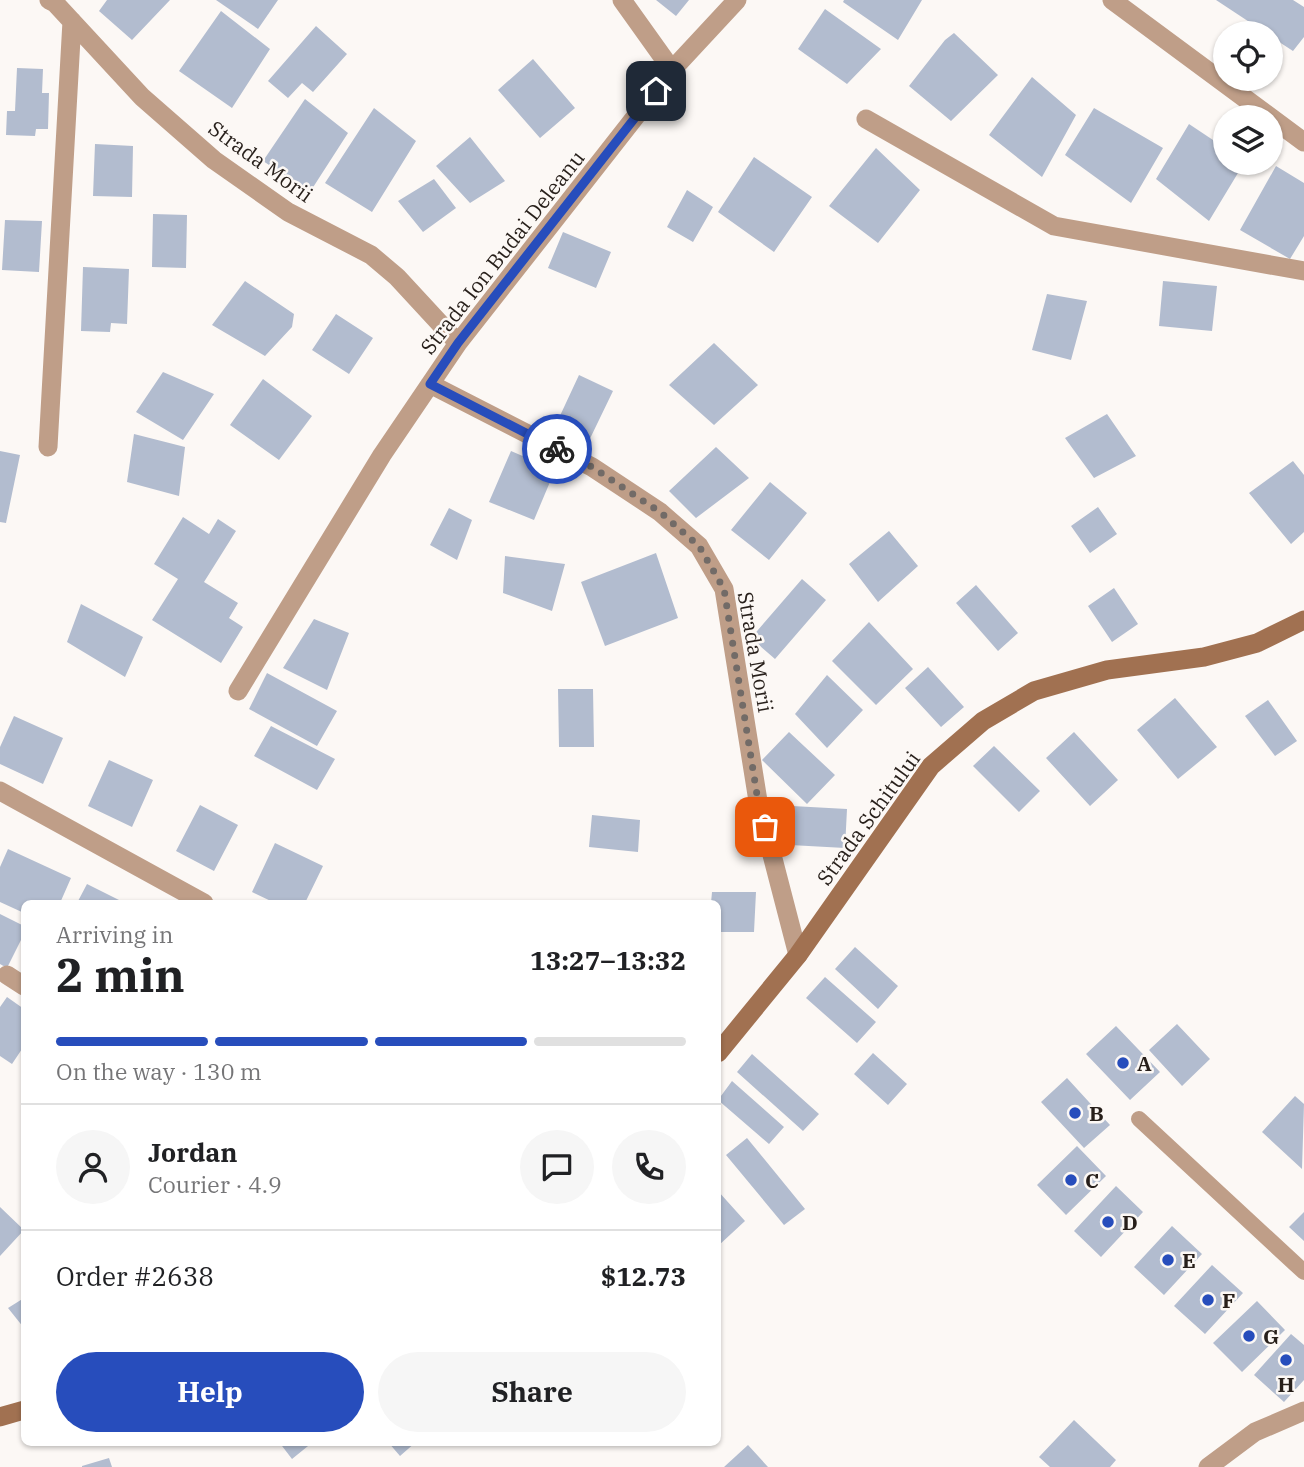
<!DOCTYPE html>
<meta charset="utf-8">
<style>
body{margin:0;font-family:"IBM Plex Serif",serif;background:#f6f6f6;color:#202124;height:100vh;display:flex;flex-direction:column;font-size:26px;white-space:nowrap}
*{box-sizing:border-box;margin:0}
p{font-size:23px;color:#757577}
.icon{flex:none;width:38px;height:38px;fill:none;stroke:currentColor;stroke-width:2;stroke-linecap:round;stroke-linejoin:round}
.map{position:relative;flex:1;overflow:hidden}
.details{position:absolute;left:21px;top:900px;width:700px;height:546px;display:flex;flex-direction:column;background:#fff;border-radius:10px;box-shadow:0 2px 5px #0004}
.details>*{flex:none}
.tools{position:absolute;left:1213px;top:21px;display:grid;gap:14px}
.tools a{display:grid;place-items:center;width:70px;height:70px;border-radius:50%;background:#fff;box-shadow:0 2px 5px #0004;font-size:35px}
.pin{position:absolute;display:grid;place-items:center;width:60px;height:60px;color:#fff;margin:-30px;border-radius:14px;box-shadow:0 4px 10px #0006}
.courier{position:absolute;display:grid;place-items:center;width:70px;height:70px;margin:-35px;border:5px solid #274dbc;border-radius:50%;background:#fff;color:#222;box-shadow:0 2px 9px #0007}
.overview em{font-style:normal;font-weight:700}
.overview div{display:flex;flex-direction:column-reverse}
.overview{display:flex;align-items:center;justify-content:space-between;height:119px;padding:0 35px}
h1{font-size:46px;font-weight:700;line-height:52px}
.bar{display:grid;grid-template-columns:repeat(4,1fr);gap:10px 7px;align-content:center;height:84px;padding:0 35px}
.bar i{height:9px;border-radius:5px;background:#e0e0e0}
.bar .active{background:#274dbc}
.bar p{grid-column:span 4}
.line{display:flex;align-items:center;gap:18px;padding:0 35px;border-top:2px solid #e0e0e0}
.line div{flex:1}
.round{display:grid;place-items:center;flex:none;width:74px;height:74px;border-radius:37px;background:#f6f6f6}
.cta{display:flex;gap:14px;margin-top:auto;padding:14px 35px}
.cta a{flex:1;height:80px;border-radius:42px;background:#274dbc;color:#fff;font-size:28px;font-weight:700;line-height:80px;text-align:center}
.cta a+a{background:#f6f6f6;color:#202124}
.map>svg:first-child{display:block}
.building{fill:#b2bccf}
.lines{fill:none;stroke-linecap:round;stroke-linejoin:round}
.service{stroke:#bf9e88;stroke-width:16}
.minor{stroke:#bf9e88;stroke-width:19}
.secondary{stroke:#a17151;stroke-width:19}
.done{stroke:#726b67;stroke-width:7;stroke-dasharray:0 12.6}
.route{stroke:#274dbc;stroke-width:9}
.poi-dot{fill:#274dbc;stroke:#fcf8f5;stroke-width:2.5}
.labels{text-anchor:middle;dominant-baseline:central;stroke-width:5;stroke-linejoin:round;paint-order:stroke}
.street-label{font-size:21px;fill:#271f1a;stroke:#fcf8f5}
.poi-label{font-size:21px;font-weight:bold;fill:#271f1a;stroke:#fcf8f5;text-anchor:start}
</style>
<div class="map">
<svg width="1304" height="1467" viewBox="0 0 1304 1467">
<rect width="100%" height="100%" fill="#fcf8f5"/>
<path class="building" d="M 107,0 L 170,0 L 132,40 L 99,11 Z
M 216,0 L 278,0 L 258,29 Z
M 656,0 L 689,0 L 676,16 Z
M 844,0 L 922,0 L 898,40 L 843,2 Z
M 1216,0 L 1293,0 L 1304,7 L 1304,37 L 1293,51 L 1270,36 L 1270,33 L 1266,33 Z
M 825,9 L 881,49 L 847,84 L 798,49 Z
M 221,11 L 270,49 L 232,108 L 179,71 Z
M 316,26 L 347,54 L 313,92 L 302,83 L 288,98 L 268,81 Z
M 954,33 L 998,75 L 951,121 L 909,86 L 945,40 Z
M 533,59 L 575,108 L 540,138 L 498,90 Z
M 17,68 L 43,69 L 42,93 L 49,93 L 48,129 L 36,129 L 35,136 L 6,135 L 7,111 L 15,111 Z
M 1032,77 L 1076,115 L 1042,177 L 989,135 Z
M 305,99 L 348,133 L 310,192 L 263,161 Z
M 374,108 L 416,141 L 372,212 L 325,183 Z
M 1094,108 L 1163,148 L 1131,203 L 1065,155 Z
M 1189,124 L 1225,148 L 1225,163 L 1244,163 L 1209,221 L 1156,179 Z
M 470,137 L 505,181 L 470,203 L 436,166 Z
M 95,144 L 133,146 L 132,197 L 93,196 Z
M 876,148 L 920,190 L 878,243 L 829,206 Z
M 754,157 L 812,197 L 774,252 L 718,212 Z
M 1276,166 L 1304,183 L 1304,236 L 1290,259 L 1240,230 Z
M 434,179 L 456,208 L 423,232 L 398,201 Z
M 687,190 L 713,207 L 693,242 L 667,227 Z
M 153,214 L 187,215 L 186,268 L 152,267 Z
M 5,220 L 42,221 L 39,272 L 2,270 Z
M 563,232 L 611,252 L 596,288 L 548,268 Z
M 83,267 L 129,269 L 127,324 L 111,323 L 110,332 L 81,331 Z
M 245,281 L 294,314 L 292,327 L 265,356 L 212,325 Z
M 1163,281 L 1217,286 L 1212,331 L 1159,326 Z
M 1047,294 L 1087,301 L 1071,360 L 1032,350 Z
M 336,314 L 373,338 L 349,374 L 312,350 Z
M 714,343 L 758,385 L 714,425 L 669,385 Z
M 163,372 L 214,394 L 183,440 L 136,412 Z
M 579,375 L 613,391 L 584,451 L 551,435 Z
M 263,379 L 312,416 L 279,460 L 230,425 Z
M 1107,414 L 1136,456 L 1094,478 L 1065,438 Z
M 134,434 L 185,447 L 179,496 L 127,482 Z
M 716,447 L 749,478 L 696,518 L 669,491 Z
M 0,451 L 20,455 L 6,523 L 0,522 Z
M 511,451 L 555,470 L 534,520 L 489,502 Z
M 1293,461 L 1304,475 L 1304,532 L 1291,544 L 1249,493 Z
M 770,482 L 807,513 L 769,560 L 731,530 Z
M 1098,507 L 1117,534 L 1090,553 L 1071,526 Z
M 449,508 L 472,520 L 457,560 L 430,545 Z
M 183,517 L 209,534 L 218,519 L 236,531 L 204,582 L 238,603 L 229,618 L 243,627 L 221,663 L 152,620 L 178,579 L 154,564 Z
M 889,531 L 918,566 L 878,602 L 849,564 Z
M 656,553 L 678,618 L 605,646 L 581,582 Z
M 505,556 L 565,564 L 552,611 L 503,593 Z
M 802,579 L 826,600 L 775,659 L 751,638 Z
M 976,585 L 1018,633 L 998,651 L 956,603 Z
M 1114,588 L 1138,624 L 1112,642 L 1088,606 Z
M 81,604 L 143,637 L 125,677 L 67,642 Z
M 314,619 L 349,633 L 327,690 L 283,668 Z
M 869,622 L 913,669 L 876,705 L 832,661 Z
M 928,667 L 964,707 L 941,727 L 905,688 Z
M 267,673 L 337,711 L 317,746 L 249,709 Z
M 827,675 L 863,710 L 827,748 L 795,714 Z
M 558,689 L 593,689 L 594,747 L 559,747 Z
M 1175,698 L 1217,747 L 1178,779 L 1137,730 Z
M 1268,700 L 1297,741 L 1275,756 L 1245,716 Z
M 14,716 L 63,738 L 43,784 L 0,764 L 0,747 Z
M 271,726 L 335,759 L 317,790 L 254,756 Z
M 789,732 L 835,775 L 807,804 L 762,760 Z
M 1074,732 L 1118,780 L 1090,806 L 1046,758 Z
M 994,746 L 1040,791 L 1019,812 L 973,766 Z
M 109,760 L 153,780 L 132,827 L 88,806 Z
M 200,805 L 238,825 L 214,871 L 176,851 Z
M 774,805 L 847,809 L 845,848 L 772,844 Z
M 592,815 L 640,820 L 638,852 L 589,847 Z
M 275,843 L 323,866 L 305,903 L 275,903 L 252,892 Z
M 8,849 L 71,878 L 60,903 L 24,903 L 24,913 L 0,902 L 0,867 Z
M 87,884 L 125,903 L 77,903 Z
M 712,892 L 756,892 L 754,932 L 718,932 L 718,903 L 711,903 Z
M 0,914 L 24,926 L 24,934 L 7,968 L 0,964 Z
M 855,947 L 898,986 L 878,1009 L 835,969 Z
M 825,977 L 876,1022 L 857,1043 L 806,998 Z
M 7,997 L 24,1009 L 24,1046 L 12,1064 L 0,1056 L 0,1007 Z
M 1177,1024 L 1210,1059 L 1182,1086 L 1149,1050 Z
M 1116,1026 L 1160,1072 L 1130,1100 L 1086,1054 Z
M 873,1053 L 907,1084 L 888,1105 L 854,1074 Z
M 752,1054 L 819,1114 L 803,1131 L 737,1072 Z
M 1067,1078 L 1110,1125 L 1084,1148 L 1041,1102 Z
M 732,1081 L 784,1127 L 769,1144 L 718,1100 Z
M 1295,1096 L 1304,1104 L 1302,1169 L 1262,1132 Z
M 747,1138 L 805,1209 L 784,1225 L 726,1155 Z
M 1077,1146 L 1106,1176 L 1066,1215 L 1037,1185 Z
M 1116,1186 L 1143,1212 L 1101,1257 L 1074,1231 Z
M 718,1191 L 745,1221 L 718,1246 Z
M 0,1207 L 24,1230 L 0,1256 Z
M 1304,1212 L 1304,1241 L 1289,1227 Z
M 1172,1226 L 1202,1254 L 1164,1295 L 1134,1267 Z
M 1212,1265 L 1243,1293 L 1205,1334 L 1174,1306 Z
M 24,1298 L 24,1328 L 8,1308 Z
M 1257,1301 L 1285,1330 L 1242,1372 L 1213,1343 Z
M 1291,1334 L 1304,1345 L 1304,1380 L 1284,1402 L 1254,1375 Z
M 1074,1420 L 1116,1460 L 1110,1467 L 1050,1467 L 1039,1457 Z
M 279,1442 L 313,1442 L 292,1459 Z
M 388,1442 L 416,1442 L 400,1456 Z
M 748,1445 L 768,1467 L 724,1467 Z
M 109,1458 L 112,1467 L 82,1467 L 82,1466 Z"/>
<g class="lines">
<path class="service" d="M 1139,1119 L 1304,1272"/>
<path class="minor" d="M 49,0 L 55,3 L 142,97 L 214,160 L 288,212 L 371,255 L 397,277 L 458,343
M 622,0 L 672,70
M 1112,0 L 1304,142
M 866,119 L 1054,226 L 1304,271
M 430,384 L 592,467 L 660,512 L 699,546 L 724,589 L 758,801 L 798,955
M 48,447 L 72,21
M 238,691 L 382,455 L 458,343 L 672,70 L 737,0
M 0,791 L 204,903
M 7,975 L 24,986
M 1208,1467 L 1255,1432 L 1304,1411"/>
<path class="secondary" d="M 718,1053 L 798,955 L 931,766 L 983,721 L 1034,691 L 1107,670 L 1204,657 L 1257,643 L 1304,620
M 0,1417 L 24,1410"/>
</g>
<g class="lines">
<path class="done" d="M 557,449 L 592,467 L 660,512 L 699,546 L 724,589 L 758,801 L 765,827"/>
<path class="route" d="M 557,449 L 430,384 L 458,343 L 656,91"/>
</g>
<g class="poi-dot">
<circle cx="1123" cy="1063" r="7"/>
<circle cx="1075" cy="1113" r="7"/>
<circle cx="1071" cy="1180" r="7"/>
<circle cx="1108" cy="1222" r="7"/>
<circle cx="1168" cy="1260" r="7"/>
<circle cx="1208" cy="1300" r="7"/>
<circle cx="1249" cy="1336" r="7"/>
<circle cx="1286" cy="1360" r="7"/>
</g>
<g class="labels">
<g class="street-label">
<text transform="translate(261 161) rotate(36)">Strada Morii</text>
<text transform="translate(502 252) rotate(-52)">Strada Ion Budai Deleanu</text>
<text transform="translate(756 652) rotate(80)">Strada Morii</text>
<text transform="translate(868 818) rotate(-54)">Strada Schitului</text>
</g>
<g class="poi-label">
<text x="1137" y="1063">A</text>
<text x="1089" y="1113">B</text>
<text x="1085" y="1180">C</text>
<text x="1122" y="1222">D</text>
<text x="1182" y="1260">E</text>
<text x="1222" y="1300">F</text>
<text x="1263" y="1336">G</text>
<text x="1286" y="1384" text-anchor="middle">H</text>
</g>
</g>
</svg>
<div class="tools">
<a><svg class="icon" aria-label="locate" viewBox="0 0 24 24"><circle cx="12" cy="12" r="6"/><path d="M12 2v4M12 18v4M2 12h4M18 12h4"/></svg></a>
<a><svg class="icon" aria-label="layers" viewBox="0 0 24 24"><path d="M12 4l9 5-9 5-9-5zM3 14l9 5 9-5"/></svg></a>
</div>
<div class="pin" style="left:765px;top:827px;background:#ea580c"><svg class="icon" aria-label="bag" viewBox="0 0 24 24"><path d="M5 8h14l-1 12H6zM9 8a3 3 0 0 1 6 0"/></svg></div>
<div class="pin" style="left:656px;top:91px;background:#1f2937"><svg class="icon" aria-label="home" viewBox="0 0 24 24"><path d="M3 11l9-7 9 7M6 9v11h12V9"/></svg></div>
<div class="courier" style="left:557px;top:449px"><svg class="icon" aria-label="bike" viewBox="0 0 24 24"><circle cx="6" cy="16" r="4"/><circle cx="18" cy="16" r="4"/><path d="M6 16l4-8h5l3 8M10 8l3 8H6M13 5h3"/></svg></div>
<section class="details">
<div class="overview"><div><h1>2 min</h1><p>Arriving in</p></div><em>13:27–13:32</em></div>
<div class="bar"><i class="active"></i><i class="active"></i><i class="active"></i><i></i><p>On the way · 130 m</p></div>
<div class="line" style="height:126px"><a class="round"><svg class="icon" aria-label="person" viewBox="0 0 24 24"><circle cx="12" cy="8" r="4"/><path d="M4 21q1-7 8-7t8 7"/></svg></a><div><b>Jordan</b><p>Courier · 4.9</p></div><a class="round"><svg class="icon" aria-label="chat" viewBox="0 0 24 24"><path d="M4 5h16v11H9l-5 4z"/></svg></a><a class="round"><svg class="icon" aria-label="phone" viewBox="0 0 24 24"><path d="M5 4h4l2 5-3 2q2 4 5 5l2-3 5 2v4C11 20 4 13 5 4z"/></svg></a></div>
<div class="line" style="height:91px"><div>Order #2638</div><b>$12.73</b></div>
<div class="cta"><a>Help</a><a>Share</a></div>
</section>
</div>
